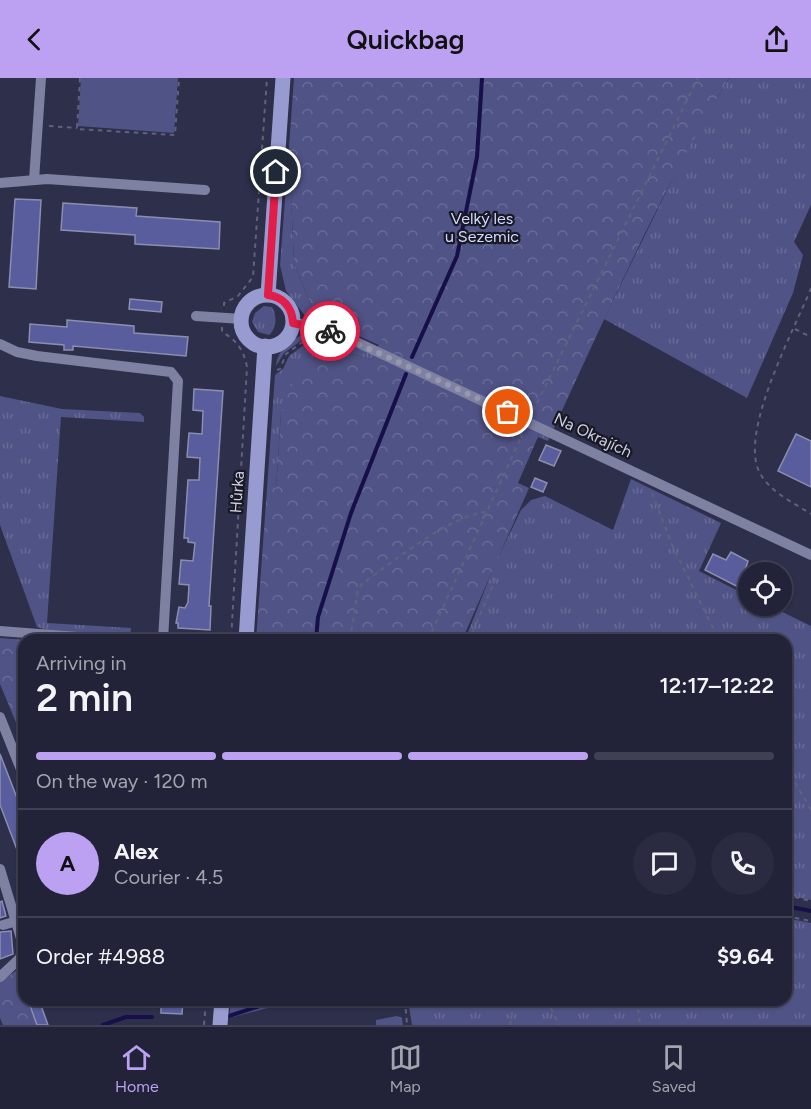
<!DOCTYPE html>
<meta charset="utf-8">
<style>
body{margin:0;font-family:Figtree,sans-serif;background:#2a2b40;color:#f1f3f6;height:100vh;display:flex;flex-direction:column;font-size:22px;white-space:nowrap}
*{box-sizing:border-box;margin:0}
p{font-size:20px;color:#a2a4ae}
.icon{flex:none;width:33px;height:33px;fill:none;stroke:currentColor;stroke-width:2;stroke-linecap:round;stroke-linejoin:round}
.map{position:relative;flex:1;overflow:hidden}
.sheet{position:absolute;left:18px;top:556px;width:774px;height:372px;display:flex;flex-direction:column;background:#222338;border-radius:18px;box-shadow:0 2px 4px #0004,0 0 0 2px #3f4053}
.sheet>*{flex:none}
.controls{position:absolute;left:738px;top:484px;display:grid;gap:12px}
.controls a{display:grid;place-items:center;width:54px;height:54px;border-radius:50%;background:#222338;box-shadow:0 2px 4px #0004,0 0 0 2px #3f4053;font-size:30px}
.pin{position:absolute;display:grid;place-items:center;width:51px;height:51px;color:#fff;margin:-26px;border:3px solid #fff;border-radius:50%;box-shadow:0 2px 6px #0007}
.courier{position:absolute;display:grid;place-items:center;width:60px;height:60px;margin:-30px;border:4px solid #e11d48;border-radius:50%;background:#fff;color:#222;box-shadow:0 2px 8px #0007}
.summary em{font-style:normal;font-weight:600}
.summary div{display:flex;flex-direction:column-reverse}
.summary{display:flex;align-items:center;justify-content:space-between;height:102px;padding:0 18px}
h1{font-size:39px;font-weight:600;line-height:45px}
.bar{display:grid;grid-template-columns:repeat(4,1fr);gap:9px 6px;align-content:center;height:72px;padding:0 18px}
.bar i{height:8px;border-radius:4px;background:#3f4053}
.bar .on{background:#bca0f2}
.bar p{grid-column:span 4}
.line{display:flex;align-items:center;gap:15px;padding:0 18px;border-top:2px solid #3f4053}
.line div{flex:1}
.round{display:grid;place-items:center;flex:none;width:63px;height:63px;border-radius:32px;background:#2a2b40}
header{display:flex;justify-content:space-between;align-items:center;height:78px;padding:0 18px;background:#bca0f2;color:#111;font-size:27px;font-weight:600}
.dock{display:flex;justify-content:space-around;align-items:center;height:84px;border-top:2px solid #3f4053;background:#222338;font-size:16px;color:#a2a4ae}
.dock a{display:grid;justify-items:center;gap:3px}
.dock .on{color:#bca0f2}
.map>svg:first-child{display:block}
.grass{fill:url(#grass-tufts)}
.forest{fill:url(#forest-crowns)}
.pitch{fill:#505385}
.lines{fill:none;stroke-linecap:round;stroke-linejoin:round}
.stream{stroke:#170f4a;stroke-width:4}
.building{fill:#595c9d;stroke:#8a8eaf;stroke-width:1.5}
.path{stroke:#60627b;stroke-width:2;stroke-dasharray:4.5 4.5;stroke-linecap:butt}
.minor{stroke:#7e81a2;stroke-width:10}
.major{stroke:#979bd0;stroke-width:15}
.done{stroke:#9698ad;stroke-width:6;stroke-dasharray:0 10.8}
.route{stroke:#e11d48;stroke-width:8}
.labels{text-anchor:middle;dominant-baseline:central;stroke-width:4.5;stroke-linejoin:round;paint-order:stroke}
.park-label{font-size:16px;fill:#d4d8ff;stroke:#181925}
.street-label{font-size:16px;fill:#ced0e2;stroke:#181925}
</style>
<header><svg class="icon" aria-label="back" viewBox="0 0 24 24"><path d="M15 5l-7 7 7 7"/></svg>Quickbag<svg class="icon" aria-label="share" viewBox="0 0 24 24"><path d="M12 15V3M7 8l5-5 5 5M5 13v7h14v-7"/></svg></header>
<div class="map">
<svg width="811" height="947" viewBox="0 0 811 947">
<defs>
<pattern id="grass-tufts" width="24" height="20" patternUnits="userSpaceOnUse" patternTransform="scale(1.5)"><rect width="24" height="20" fill="#505385"/><path d="M3 7l-1-3M5 7V3M7 7l1-3M15 17l-1-3M17 17v-4M19 17l1-3" fill="none" stroke="#686b96"/></pattern>
<pattern id="forest-crowns" width="20" height="18" patternUnits="userSpaceOnUse" patternTransform="scale(1.5)"><rect width="20" height="18" fill="#505385"/><path d="M2 6a3 3 0 1 1 6 0M12 15a3 3 0 1 1 6 0" fill="none" stroke="#686b96"/></pattern>
</defs>
<rect width="100%" height="100%" fill="#2d2f4b"/>
<path class="grass" d="M 729,0 L 811,0 L 811,127 L 794,164 L 803,177 L 793,215 L 747,320 L 604,241 L 690,65 Z
M 289,69 L 294,185 L 312,229 L 382,259 L 379,267 L 334,247 L 306,239 L 286,213 L 280,187 Z
M 264,228 L 272,229 C 277,238 277,250 269,257 L 258,254 L 252,244 L 255,235 Z
M 308,256 L 327,259 L 324,262 L 305,260 L 284,275 L 276,288 C 277,272 293,258 308,256 Z
M 333,261 L 375,276 L 372,281 L 338,273 L 332,277 L 317,275 L 281,335 L 276,410 L 267,410 L 275,297 L 283,291 L 289,278 L 305,266 L 329,269 Z
M 0,318 L 62,331 L 140,335 L 144,339 L 144,344 L 61,339 L 47,545 L 131,550 L 130,560 L 52,554 L 37,549 L 0,447 Z
M 631,401 L 721,445 L 699,493 L 748,518 L 748,528 L 770,528 L 811,548 L 811,822 L 786,817 L 786,562 L 465,562 L 495,486 L 521,432 L 531,422 L 545,418 L 613,452 Z
M 786,840 L 811,845 L 811,947 L 412,947 L 408,923 L 786,922 Z
M 397,938 L 402,940 L 403,947 L 376,947 L 376,942 Z"/>
<path class="forest" d="M 294,0 L 729,0 C 659,116 605,240 548,363 L 538,359 L 518,405 L 529,410 L 462,562 L 256,562 L 267,410 L 276,410 L 281,335 L 301,284 L 317,275 L 332,277 L 338,273 L 372,281 L 382,260 L 312,229 L 294,185 L 289,69 Z
M 0,560 L 27,562 L 24,562 L 24,664 L 0,606 Z
M 17,892 L 24,912 L 24,922 L 28,923 L 37,947 L 3,947 L 0,940 L 0,904 Z
M 231,923 L 231,922 L 295,923 L 229,940 Z"/>
<path class="pitch" d="M 81,0 L 178,0 L 174,55 L 78,48 Z"/>
<g class="lines">
<path class="stream" d="M 412,279 L 457,178 L 477,79 L 482,0
M 316,562 L 318,539 L 351,435 L 406,296
M 786,828 L 811,833
M 229,938 L 278,922
M 103,947 L 126,939 L 152,939"/>
</g>
<path class="building" d="M 15,121 L 41,122 L 36,211 L 9,209 Z
M 63,125 L 137,130 L 136,138 L 220,144 L 219,171 L 135,166 L 135,157 L 61,152 Z
M 130,221 L 162,224 L 161,234 L 129,231 Z
M 67,242 L 134,248 L 134,255 L 188,259 L 186,278 L 73,268 L 73,272 L 64,272 L 64,267 L 29,264 L 30,246 L 67,249 Z
M 194,311 L 223,313 L 209,528 L 211,528 L 210,552 L 178,550 L 178,545 L 176,545 L 179,529 L 185,530 L 188,524 L 189,507 L 179,506 L 181,482 L 193,483 L 195,465 L 188,464 L 188,460 L 184,460 L 188,402 L 199,402 L 200,380 L 187,379 L 189,355 L 202,356 L 203,333 L 193,332 Z
M 796,356 L 811,363 L 811,409 L 778,393 Z
M 546,367 L 561,373 L 554,388 L 539,382 Z
M 535,400 L 547,405 L 543,414 L 531,409 Z
M 731,474 L 748,483 L 745,492 L 748,493 L 748,514 L 705,492 L 713,476 L 726,482 Z
M 0,676 L 24,738 L 24,790 L 0,727 Z
M 2,823 L 6,838 L 0,840 L 0,824 Z
M 11,853 L 13,876 L 0,881 L 0,854 Z
M 28,922 L 39,922 L 48,947 L 37,947 Z
M 161,922 L 183,922 L 182,936 L 161,935 Z"/>
<g class="lines">
<path class="path" d="M 80,0 L 77,51 L 175,57 L 179,0
M 49,48 L 77,50
M 811,210 C 795,251 736,358 761,397 C 772,415 794,425 811,436
M 224,228 L 224,225 L 238,218 L 253,199 L 267,0
M 222,249 L 222,254 C 237,262 244,273 247,289 L 231,562
M 795,251 L 811,259
M 277,292 L 280,291 L 286,276 L 304,263 L 328,265
M 533,333 L 698,0
M 652,415 L 673,469 L 719,562
M 350,562 L 358,512 L 362,506 C 395,482 449,438 489,433
M 428,562 L 523,355
M 469,562 L 496,500
M 786,689 L 811,732
M 786,817 L 811,823
M 786,838 L 811,843
M 405,922 L 407,947
M 547,922 L 559,947
M 637,922 L 640,947
M 204,947 L 206,922
M 510,947 L 515,922"/>
<path class="minor" d="M 34,102 L 41,0
M 0,105 L 47,101 L 205,112
M 196,238 L 242,241
M 293,245 L 319,249 L 350,261 L 811,477
M 0,266 L 17,274 L 37,278 L 171,294 L 178,303 L 163,562
M 0,553 L 117,562
M 0,639 L 24,699
M 0,791 L 23,867 L 20,880 L 0,899
M 3,847 L 17,843
M 151,925 L 151,922"/>
<path class="major" d="M 268,217 L 283,0
M241 243a26 26 0 1 1 52 0a26 26 0 1 1-52 0Z
M 246,562 L 265,268
M 220,947 L 222,922"/>
</g>
<g class="lines">
<path class="done" d="M 330,253 L 508,334"/>
<path class="route" d="M 276,94 L 268,217 C 283,219 292,229 293,245 L 330,253"/>
</g>
<g class="labels">
<g class="park-label">
<text x="482" y="140">Velký les<tspan x="482" dy="18">u Sezemic</tspan></text>
</g>
<g class="street-label">
<text transform="translate(593 357) rotate(25)">Na Okrajích</text>
<text transform="translate(237 414) rotate(-86)">Hůrka</text>
</g>
</g>
</svg>
<div class="controls">
<a><svg class="icon" aria-label="locate" viewBox="0 0 24 24"><circle cx="12" cy="12" r="6"/><path d="M12 2v4M12 18v4M2 12h4M18 12h4"/></svg></a>
</div>
<div class="pin" style="left:508px;top:334px;background:#ea580c"><svg class="icon" aria-label="bag" viewBox="0 0 24 24"><path d="M5 8h14l-1 12H6zM9 8a3 3 0 0 1 6 0"/></svg></div>
<div class="pin" style="left:276px;top:94px;background:#1f2937"><svg class="icon" aria-label="home" viewBox="0 0 24 24"><path d="M3 11l9-7 9 7M6 9v11h12V9"/></svg></div>
<div class="courier" style="left:330px;top:253px"><svg class="icon" aria-label="bike" viewBox="0 0 24 24"><circle cx="6" cy="16" r="4"/><circle cx="18" cy="16" r="4"/><path d="M6 16l4-8h5l3 8M10 8l3 8H6M13 5h3"/></svg></div>
<section class="sheet">
<div class="summary"><div><h1>2 min</h1><p>Arriving in</p></div><em>12:17–12:22</em></div>
<div class="bar"><i class="on"></i><i class="on"></i><i class="on"></i><i></i><p>On the way · 120 m</p></div>
<div class="line" style="height:108px"><b class="round" style="background:#bca0f2;color:#111">A</b><div><b>Alex</b><p>Courier · 4.5</p></div><a class="round"><svg class="icon" aria-label="chat" viewBox="0 0 24 24"><path d="M4 5h16v11H9l-5 4z"/></svg></a><a class="round"><svg class="icon" aria-label="phone" viewBox="0 0 24 24"><path d="M5 4h4l2 5-3 2q2 4 5 5l2-3 5 2v4C11 20 4 13 5 4z"/></svg></a></div>
<div class="line" style="height:78px"><div>Order #4988</div><b>$9.64</b></div>
</section>
</div>
<nav class="dock">
<a class="on"><svg class="icon" aria-label="home" viewBox="0 0 24 24"><path d="M3 11l9-7 9 7M6 9v11h12V9"/></svg>Home</a>
<a><svg class="icon" aria-label="map" viewBox="0 0 24 24"><path d="M3 6l6-2 6 2 6-2v14l-6 2-6-2-6 2zM9 4v14M15 6v14"/></svg>Map</a>
<a><svg class="icon" aria-label="saved" viewBox="0 0 24 24"><path d="M7 4h10v16l-5-4-5 4z"/></svg>Saved</a>
</nav>
